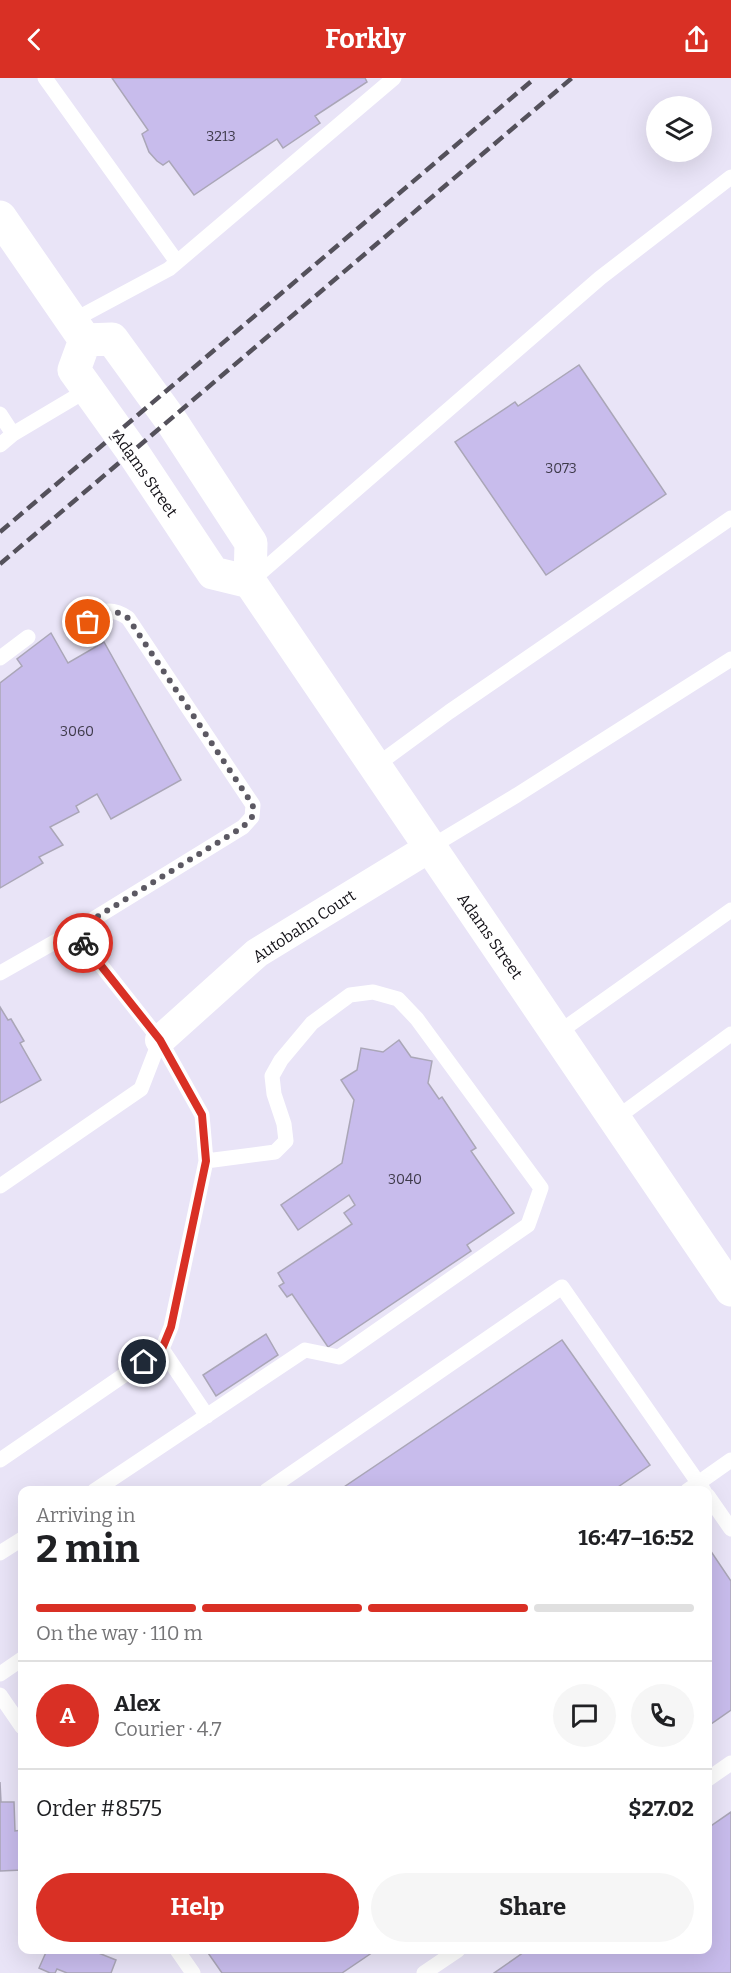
<!DOCTYPE html>
<meta charset="utf-8">
<style>
body{margin:0;font-family:Bitter,serif;background:#f6f6f6;color:#202124;height:100vh;display:flex;flex-direction:column;font-size:22px;white-space:nowrap}
*{box-sizing:border-box;margin:0}
p{font-size:20px;color:#757577}
.icon{flex:none;width:33px;height:33px;fill:none;stroke:currentColor;stroke-width:2;stroke-linecap:round;stroke-linejoin:round}
.map{position:relative;flex:1;overflow:hidden}
.drawer{position:absolute;left:18px;top:1408px;width:694px;height:468px;display:flex;flex-direction:column;background:#fff;border-radius:12px;box-shadow:0 6px 24px #0002}
.drawer>*{flex:none}
.fabs{position:absolute;left:646px;top:18px;display:grid;gap:12px}
.fabs a{display:grid;place-items:center;width:66px;height:66px;border-radius:50%;background:#fff;box-shadow:0 6px 24px #0002;font-size:30px}
.pin{position:absolute;display:grid;place-items:center;width:51px;height:51px;color:#fff;margin:-26px;border:3px solid #fff;border-radius:50%;box-shadow:0 2px 6px #0007}
.courier{position:absolute;display:grid;place-items:center;width:60px;height:60px;margin:-30px;border:4px solid #d93025;border-radius:50%;background:#fff;color:#222;box-shadow:0 2px 8px #0007}
.overview em{font-style:normal;font-weight:700}
.overview div{display:flex;flex-direction:column-reverse}
.overview{display:flex;align-items:center;justify-content:space-between;height:102px;padding:0 18px}
h1{font-size:39px;font-weight:700;line-height:45px}
.bar{display:grid;grid-template-columns:repeat(4,1fr);gap:9px 6px;align-content:center;height:72px;padding:0 18px}
.bar i{height:8px;border-radius:4px;background:#e0e0e0}
.bar .selected{background:#d93025}
.bar p{grid-column:span 4}
.line{display:flex;align-items:center;gap:15px;padding:0 18px;border-top:2px solid #e0e0e0}
.line div{flex:1}
.round{display:grid;place-items:center;flex:none;width:63px;height:63px;border-radius:32px;background:#f6f6f6}
.action{display:flex;gap:12px;margin-top:auto;padding:12px 18px}
.action a{flex:1;height:69px;border-radius:36px;background:#d93025;color:#fff;font-size:24px;font-weight:700;line-height:69px;text-align:center}
.action a+a{background:#f6f6f6;color:#202124}
header{display:flex;justify-content:space-between;align-items:center;height:78px;padding:0 18px;background:#d93025;color:#fff;font-size:27px;font-weight:700}
.map>svg:first-child{display:block}
.building{fill:#c8bcec;stroke:#aaa6b7;stroke-width:1.5}
.lines{fill:none;stroke-linecap:round;stroke-linejoin:round}
.service{stroke:#fff;stroke-width:15}
.minor{stroke:#fff;stroke-width:30}
.secondary{stroke:#fff;stroke-width:33}
.rail{stroke:#54515b;stroke-width:4.5;stroke-dasharray:12 6;stroke-linecap:butt}
.done{stroke:#5c5963;stroke-width:6;stroke-dasharray:0 10.8}
.route{stroke:#d93025;stroke-width:8}
.labels{text-anchor:middle;dominant-baseline:central;stroke-width:4.5;stroke-linejoin:round;paint-order:stroke}
.number-label{font-size:14px;fill:#3e3a4a}
.street-label{font-size:16px;fill:#100e14;stroke:#fff}
</style>
<header><svg class="icon" aria-label="back" viewBox="0 0 24 24"><path d="M15 5l-7 7 7 7"/></svg>Forkly<svg class="icon" aria-label="share" viewBox="0 0 24 24"><path d="M12 15V3M7 8l5-5 5 5M5 13v7h14v-7"/></svg></header>
<div class="map">
<svg width="731" height="1895" viewBox="0 0 731 1895">
<rect width="100%" height="100%" fill="#e9e4f7"/>
<path class="building" d="M 112,0 L 365,0 L 367,4 L 315,38 L 320,45 L 283,70 L 277,61 L 194,117 L 169,83 L 163,87 L 157,83 L 149,74 L 142,56 L 148,52 Z
M 579,287 L 666,416 L 546,497 L 455,364 L 515,324 L 518,328 Z
M 51,555 L 68,585 L 104,564 L 181,702 L 111,741 L 97,716 L 76,728 L 79,734 L 50,749 L 63,767 L 39,779 L 43,785 L 0,810 L 0,605 L 22,588 L 17,581 Z
M 0,929 L 8,942 L 11,941 L 24,963 L 20,965 L 41,1002 L 0,1025 Z
M 399,962 L 411,979 L 432,983 L 428,1005 L 439,1021 L 442,1019 L 476,1070 L 471,1073 L 514,1135 L 467,1167 L 471,1173 L 328,1269 L 292,1216 L 287,1219 L 279,1208 L 284,1205 L 278,1195 L 352,1146 L 344,1135 L 355,1127 L 349,1117 L 298,1152 L 281,1127 L 342,1085 L 354,1022 L 341,1002 L 357,992 L 361,970 L 383,974 Z
M 266,1256 L 278,1277 L 216,1318 L 203,1297 Z
M 562,1262 L 650,1387 L 612,1413 L 338,1413 Z
M 708,1469 L 731,1503 L 731,1632 L 708,1648 Z
M 0,1704 L 1,1724 L 14,1724 L 15,1753 L 22,1752 L 22,1792 L 0,1793 Z
M 731,1734 L 731,1895 L 494,1895 L 527,1872 L 708,1872 L 708,1750 Z
M 47,1872 L 91,1872 L 116,1882 L 111,1895 L 67,1895 L 57,1891 L 55,1895 L 50,1895 L 39,1890 Z
M 206,1872 L 376,1872 L 342,1895 L 222,1895 Z"/>
<g class="lines">
<path class="service" d="M 45,0 L 177,184
M 72,243 L 169,191 L 394,0
M 0,336 L 13,356 L 87,312
M 0,367 L 13,356
M 252,502 L 600,200 L 731,99
M 88,544 C 100,531 113,530 128,540 L 253,727 L 252,739 L 243,749 L 74,853 L 160,962 L 202,1037 L 206,1083
M 0,580 L 28,559
M 374,689 L 449,634 L 731,440
M 429,770 L 517,717 L 731,581
M 0,895 L 74,853
M 558,955 L 731,832
M 615,1041 L 731,956
M 0,1108 L 141,1011 L 160,962
M 0,1382 L 162,1271
M 94,1413 L 305,1272 L 339,1279 L 528,1147 L 541,1110 L 417,941 L 398,921 L 373,914 L 350,917 L 312,945 L 281,982 L 272,998 L 274,1016 L 284,1046 L 286,1063 L 275,1074 L 206,1083 L 171,1249 L 162,1271 L 207,1338
M 266,1413 L 562,1209 L 704,1413
M 687,1413 L 731,1382
M 708,1418 L 731,1451
M 0,1475 L 22,1461
M 0,1596 L 22,1581
M 0,1617 L 22,1649
M 708,1701 L 731,1685
M 177,1872 L 193,1895
M 424,1895 L 458,1872"/>
<path class="minor" d="M 160,962 L 257,875 L 429,770"/>
<path class="secondary" d="M 0,139 L 85,262
M 85,262 L 112,261 L 170,341 L 251,465 L 250,504 C 410,741 571,976 731,1212
M 85,262 L 74,292 L 132,373 L 213,495 L 250,504"/>
<path class="rail" d="M 0,454 L 535,0
M 0,486 L 572,0"/>
</g>
<g class="lines">
<path class="done" d="M 83,865 L 74,853 L 243,749 L 252,739 L 253,727 L 128,540 C 113,530 100,531 88,544"/>
<path class="route" d="M 83,865 L 160,962 L 202,1037 L 206,1083 L 171,1249 L 162,1271 L 144,1284"/>
</g>
<g class="labels">
<g class="number-label">
<text x="221" y="58">3213</text>
<text x="561" y="390">3073</text>
<text x="77" y="653">3060</text>
<text x="405" y="1101">3040</text>
</g>
<g class="street-label">
<text transform="translate(145 396) rotate(55)">Adams Street</text>
<text transform="translate(304 848) rotate(-33)">Autobahn Court</text>
<text transform="translate(490 858) rotate(55)">Adams Street</text>
</g>
</g>
</svg>
<div class="fabs">
<a><svg class="icon" aria-label="layers" viewBox="0 0 24 24"><path d="M12 4l9 5-9 5-9-5zM3 14l9 5 9-5"/></svg></a>
</div>
<div class="pin" style="left:88px;top:544px;background:#ea580c"><svg class="icon" aria-label="bag" viewBox="0 0 24 24"><path d="M5 8h14l-1 12H6zM9 8a3 3 0 0 1 6 0"/></svg></div>
<div class="pin" style="left:144px;top:1284px;background:#1f2937"><svg class="icon" aria-label="home" viewBox="0 0 24 24"><path d="M3 11l9-7 9 7M6 9v11h12V9"/></svg></div>
<div class="courier" style="left:83px;top:865px"><svg class="icon" aria-label="bike" viewBox="0 0 24 24"><circle cx="6" cy="16" r="4"/><circle cx="18" cy="16" r="4"/><path d="M6 16l4-8h5l3 8M10 8l3 8H6M13 5h3"/></svg></div>
<section class="drawer">
<div class="overview"><div><h1>2 min</h1><p>Arriving in</p></div><em>16:47–16:52</em></div>
<div class="bar"><i class="selected"></i><i class="selected"></i><i class="selected"></i><i></i><p>On the way · 110 m</p></div>
<div class="line" style="height:108px"><b class="round" style="background:#d93025;color:#fff">A</b><div><b>Alex</b><p>Courier · 4.7</p></div><a class="round"><svg class="icon" aria-label="chat" viewBox="0 0 24 24"><path d="M4 5h16v11H9l-5 4z"/></svg></a><a class="round"><svg class="icon" aria-label="phone" viewBox="0 0 24 24"><path d="M5 4h4l2 5-3 2q2 4 5 5l2-3 5 2v4C11 20 4 13 5 4z"/></svg></a></div>
<div class="line" style="height:78px"><div>Order #8575</div><b>$27.02</b></div>
<div class="action"><a>Help</a><a>Share</a></div>
</section>
</div>
